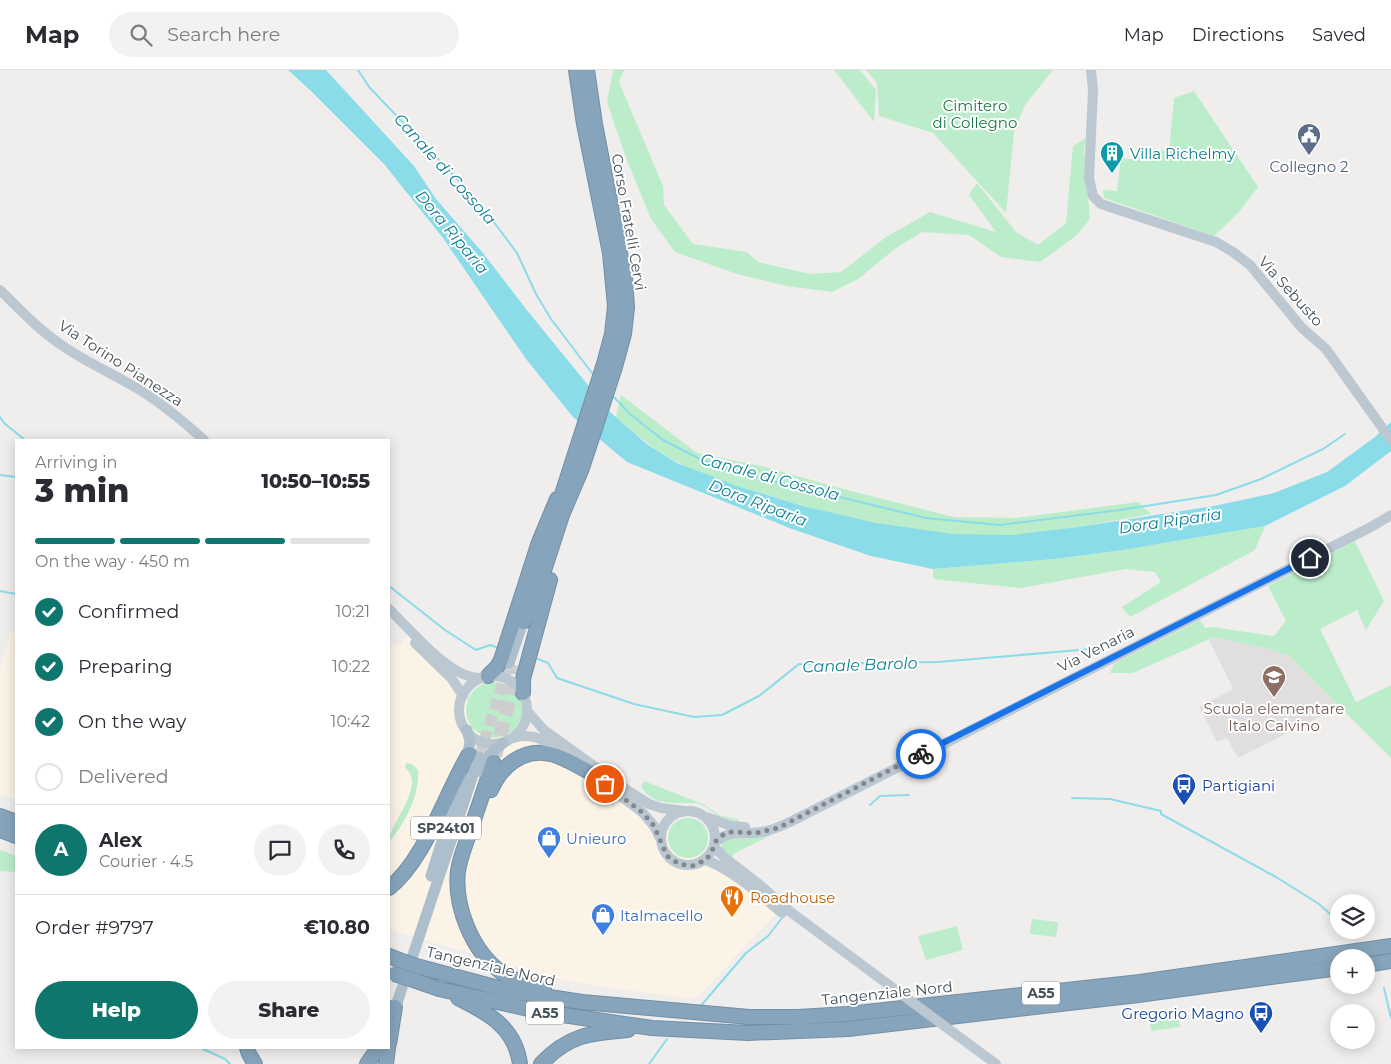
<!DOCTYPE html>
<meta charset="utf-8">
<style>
body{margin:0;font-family:Montserrat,sans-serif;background:#f2f2f3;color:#2b2b33;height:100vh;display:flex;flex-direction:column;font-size:19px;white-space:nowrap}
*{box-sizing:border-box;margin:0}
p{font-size:16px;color:#7c7c81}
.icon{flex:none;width:28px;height:28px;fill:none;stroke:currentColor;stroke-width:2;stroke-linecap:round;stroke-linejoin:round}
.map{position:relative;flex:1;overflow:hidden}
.drawer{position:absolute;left:15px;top:369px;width:375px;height:610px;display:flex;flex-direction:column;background:#fff;border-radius:0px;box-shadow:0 2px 12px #0003}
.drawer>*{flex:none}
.controls{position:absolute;left:1330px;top:824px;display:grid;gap:10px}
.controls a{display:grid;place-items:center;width:45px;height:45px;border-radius:50%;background:#fff;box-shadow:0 2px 12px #0003;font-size:25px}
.pin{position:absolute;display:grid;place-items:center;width:42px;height:42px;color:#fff;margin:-21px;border:2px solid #fff;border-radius:50%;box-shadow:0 1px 5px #0007}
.courier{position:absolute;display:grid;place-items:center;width:50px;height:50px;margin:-25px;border:4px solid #1a73e8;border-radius:50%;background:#fff;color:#222;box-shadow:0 1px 6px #0007}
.overview em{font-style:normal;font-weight:800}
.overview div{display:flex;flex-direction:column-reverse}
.overview{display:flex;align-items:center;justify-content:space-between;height:85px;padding:0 20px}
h1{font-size:32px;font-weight:800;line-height:38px}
.bar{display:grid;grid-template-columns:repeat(4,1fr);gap:8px 5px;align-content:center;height:60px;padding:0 20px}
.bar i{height:6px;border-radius:4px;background:#e1e1e2}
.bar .active{background:#0f766e}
.bar p{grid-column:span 4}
.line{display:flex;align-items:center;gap:12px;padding:0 20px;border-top:1px solid #e1e1e2}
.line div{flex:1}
.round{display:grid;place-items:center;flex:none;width:52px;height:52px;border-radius:26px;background:#f2f2f3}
ol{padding:0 20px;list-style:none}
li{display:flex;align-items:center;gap:15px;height:55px}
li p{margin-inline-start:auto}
li .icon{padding:5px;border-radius:50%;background:#0f766e;color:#fff;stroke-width:4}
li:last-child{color:#7c7c81}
li i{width:28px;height:28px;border:2px solid #e1e1e2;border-radius:50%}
.cta{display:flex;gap:10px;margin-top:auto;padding:10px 20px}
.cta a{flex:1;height:58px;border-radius:30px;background:#0f766e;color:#fff;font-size:20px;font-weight:800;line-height:58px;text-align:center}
.cta a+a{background:#f2f2f3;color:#2b2b33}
header{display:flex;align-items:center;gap:30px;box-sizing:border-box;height:70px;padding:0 25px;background:#fff;border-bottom:1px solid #e1e1e2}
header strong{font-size:24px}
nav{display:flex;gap:28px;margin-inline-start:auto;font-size:18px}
.search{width:350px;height:45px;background:#f2f2f3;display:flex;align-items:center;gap:12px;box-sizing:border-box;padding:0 18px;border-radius:28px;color:#7c7c81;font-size:19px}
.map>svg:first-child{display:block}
.commercial{fill:#fbf3e6}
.education{fill:#e1dedf}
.green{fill:#bcedcb}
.water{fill:#8adce9}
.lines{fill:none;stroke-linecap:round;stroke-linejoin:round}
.stream{stroke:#8adce9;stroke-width:2}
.primary-tunnel{stroke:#ceced0;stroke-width:11;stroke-dasharray:11 5.5;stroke-linecap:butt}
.highway-tunnel{stroke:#ceced0;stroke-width:14;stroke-dasharray:14 7;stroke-linecap:butt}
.highway-casing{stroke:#718fa7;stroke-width:16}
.secondary{stroke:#bbc7d1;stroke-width:10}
.primary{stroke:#adbfcc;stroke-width:11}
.highway{stroke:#86a4bb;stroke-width:14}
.highway-bridge-casing{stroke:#718fa7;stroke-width:16;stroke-linecap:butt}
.secondary-bridge{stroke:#bbc7d1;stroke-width:10}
.highway-bridge{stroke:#86a4bb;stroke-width:14}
.done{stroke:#82888d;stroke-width:5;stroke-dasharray:0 9}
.route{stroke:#1a73e8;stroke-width:6}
.labels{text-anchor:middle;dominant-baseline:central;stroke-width:4;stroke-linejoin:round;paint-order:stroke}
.shield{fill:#fff;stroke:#7e868c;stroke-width:1}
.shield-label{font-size:14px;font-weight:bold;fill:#46525a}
.park-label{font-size:15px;fill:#197942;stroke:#fff}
.culture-label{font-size:15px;fill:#0d838f;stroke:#fff;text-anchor:start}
.service-label{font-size:15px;fill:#4e5e75;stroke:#fff}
.street-label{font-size:15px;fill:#46525a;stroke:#fff}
.education-label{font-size:15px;fill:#785e54;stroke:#fff}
.transit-label{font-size:15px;fill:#164399;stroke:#fff;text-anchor:start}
.shop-label{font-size:15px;fill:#366cbe;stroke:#fff;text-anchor:start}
.food-label{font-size:15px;fill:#c56008;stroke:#fff;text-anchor:start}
.water-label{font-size:16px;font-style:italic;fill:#108294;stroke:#fff}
</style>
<header>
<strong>Map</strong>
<div class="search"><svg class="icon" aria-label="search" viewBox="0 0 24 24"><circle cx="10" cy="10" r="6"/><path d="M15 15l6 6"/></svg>Search here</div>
<nav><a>Map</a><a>Directions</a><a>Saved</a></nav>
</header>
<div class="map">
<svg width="1391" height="994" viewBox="0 0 1391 994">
<rect width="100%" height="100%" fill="#f0eded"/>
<path class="commercial" d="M 10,562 L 16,562 L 16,729 L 0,724 L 0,601 Z
M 408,566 L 463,626 L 513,668 L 530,666 L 593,704 L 777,842 L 702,923 L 693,929 L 597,916 L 553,908 L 389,859 L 389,576 L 401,574 Z"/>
<path class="education" d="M 1214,567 L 1273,580 L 1289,586 L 1340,637 L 1238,688 L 1227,668 L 1217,672 L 1199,637 L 1233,619 L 1209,570 Z"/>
<path class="green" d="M 613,0 L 624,0 L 619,12 L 663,116 L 664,135 L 693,174 L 747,182 L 758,192 L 810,204 L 841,202 L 886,167 L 930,142 L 996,162 L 969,125 L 977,113 L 1016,162 L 1038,175 L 1066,153 L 1073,76 L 1086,68 L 1084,80 L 1090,149 L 1077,165 L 1040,192 L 1001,187 L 969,165 L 922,162 L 896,178 L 858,209 L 832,222 L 787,216 L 737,204 L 675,182 L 651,149 L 625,85 L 607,32 Z
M 834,0 L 860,0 L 876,20 L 874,52 Z
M 866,0 L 1053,0 L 1025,35 L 1014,62 L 1006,143 L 933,63 L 879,46 L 877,13 Z
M 1194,21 L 1258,117 L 1238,143 L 1214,166 L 1104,128 L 1103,120 L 1117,121 L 1121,88 L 1139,90 L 1141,77 L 1169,81 L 1174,28 Z
M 621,325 L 697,383 L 761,396 L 851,421 L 954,447 L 1016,448 L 1138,432 L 1151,444 C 1105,452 1058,462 1012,465 C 932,469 846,449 770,426 C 739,417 706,407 677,392 C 654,381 636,364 616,347 Z
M 1265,456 L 1255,480 L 1130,547 L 1122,537 L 1161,512 L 1155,502 L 1126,499 L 1021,518 L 933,509 L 933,499 L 1054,489 L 1123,480 Z
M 1355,471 L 1384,531 L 1366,560 L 1357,540 L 1320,559 L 1356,632 L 1391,615 L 1391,688 L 1289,586 L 1273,580 L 1214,567 L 1133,603 L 1110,603 L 1114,594 L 1121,590 L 1200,550 L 1205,558 L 1212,557 L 1274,566 L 1286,551 L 1268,516 Z
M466 640a28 28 0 1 1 56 0a28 28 0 1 1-56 0Z
M 406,693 L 412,694 L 418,700 C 420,725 405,754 389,772 C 389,753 427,715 405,698 Z
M 644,711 L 705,735 L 719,745 L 739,750 L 738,752 L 716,745 L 706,737 L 697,733 L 673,733 L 658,731 L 649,726 L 641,717 Z
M668 768a20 20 0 1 1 40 0a20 20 0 1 1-40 0Z
M 771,765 L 735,783 L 731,788 L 721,778 L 722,770 Z
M 0,780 L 16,786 L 16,802 L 0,801 Z
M 1032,849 L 1058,852 L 1056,867 L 1030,864 Z
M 957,856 L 963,880 L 926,890 L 918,866 Z
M 1178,947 L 1180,957 L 1151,961 L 1150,951 Z"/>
<path class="water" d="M 288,0 L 326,0 L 414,96 L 436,129 L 483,183 L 526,239 L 609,341 L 648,375 L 677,393 L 737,416 L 803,436 L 876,453 L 953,464 L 1012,465 L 1078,457 L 1214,436 L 1274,423 L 1327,402 L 1375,367 L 1391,352 L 1391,381 L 1345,416 L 1265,456 L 1123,480 L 1054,489 L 933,499 L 871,486 L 792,459 L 627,392 L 573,347 L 526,289 L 443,168 L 384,94 L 311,21 Z"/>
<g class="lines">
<path class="stream" d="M 358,0 L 370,18 L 478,131 L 517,183 L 536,224 L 551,249 L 595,307
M 612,325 L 630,344 L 663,370 L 702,390 L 765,409 L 926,448 L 999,455 L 1120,440 L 1216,425 L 1261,409 L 1323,379 L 1345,364
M 0,347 L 4,353 L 25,370
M 0,405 L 16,407
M 389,516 L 445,560 L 476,580 L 490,575 L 496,577
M 0,521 L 16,524
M 538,589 L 548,593 L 557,608 L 634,634 L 694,647 L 722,645 L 759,626 L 799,594 L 938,592 L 1091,579
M 1072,728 L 1110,729 L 1161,741 L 1161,744 L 1276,807 L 1319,834 L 1339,852
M 870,735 L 880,726 L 909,725
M 1384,918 L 1391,948
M 699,938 L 746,883 L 768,866 L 782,848
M 201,978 L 225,989 L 230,994
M 649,994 L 667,969"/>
<path class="primary-tunnel" d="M 479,687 L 509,593"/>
<path class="highway-tunnel" d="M 495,686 L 518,596"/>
<g class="highway-casing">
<path id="highway" d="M 557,440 L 604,294 L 612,264 L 615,236 L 610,183 L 584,54 L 576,0
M 523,552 L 538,519 L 562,445 L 582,398 L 615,297 L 624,264 L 627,237 L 625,209 L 595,54 L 587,0
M 488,606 L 497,597 L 501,590 L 539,472 L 557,429
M 523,623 L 523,609 L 550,510
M 493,692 C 486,715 478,738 470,761 C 466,774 460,787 458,801 C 454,836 472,881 501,902 C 514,911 529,915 544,919
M 491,720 C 501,696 523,678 550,684 C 565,687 579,697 593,704
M 0,746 L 16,752
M 0,760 L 16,766
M 389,818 C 425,790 445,724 469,684
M 389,886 L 399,890
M 1366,895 L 1391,891
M 420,897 L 510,921 L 582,932 L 749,947 L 798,947 L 848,944 L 1140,912 L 1391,876
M 416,911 L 439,919 L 542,942 L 652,958 L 748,963 L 848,959 L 1138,925 L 1339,898
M 458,928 C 488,943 515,957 520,994
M 389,974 L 395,937
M 247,978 L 249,984 L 255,994
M 367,994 L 378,978
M 386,994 L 388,978
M 541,994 C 568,965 590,963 628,960"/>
</g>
<path class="secondary" d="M 1091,0 L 1093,20 L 1089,108 L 1093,126 L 1101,134 L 1216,172 L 1233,182 L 1250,195 L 1302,258 L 1326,279 L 1391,370
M 0,220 C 19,239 38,259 60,274 C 85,292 114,304 140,320 C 163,334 184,352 204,370
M 389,539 C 410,559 451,610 481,608
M 415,573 L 452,609 L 463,626
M459 640a34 34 0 1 1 68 0a34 34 0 1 1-68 0Z
M 527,641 L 544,660 L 630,722 L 649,734 L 661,738 L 684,741
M 513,668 C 536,661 551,674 569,687
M 588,701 L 643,743 L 654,756 L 661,770
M661 768a27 27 0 1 1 54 0a27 27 0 1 1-54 0Z
M 706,747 L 732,756 L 745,757
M 716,771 C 732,759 743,765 761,762 C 771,761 781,756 790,752 L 1371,457 L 1391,445
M 714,777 L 725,788 L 760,815 L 792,843 L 889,915
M 706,790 C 734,801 759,824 782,843
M 958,966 L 996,994"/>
<path class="primary" d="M 509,593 L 523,552
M 467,660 L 470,671 L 467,691
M 482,702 C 486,688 491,682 503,673
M 431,806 L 462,707
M 413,885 L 479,687
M 393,945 L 402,918"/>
<use href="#highway" class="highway"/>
<g class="highway-bridge-casing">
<path id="highway-bridge" d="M 399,890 L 420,897
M 394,904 L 416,911"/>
</g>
<path class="secondary-bridge" d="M 889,915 L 958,966"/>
<use href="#highway-bridge" class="highway-bridge"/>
</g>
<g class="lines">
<path class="done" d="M 605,714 L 643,743 L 654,756 L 667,786 L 679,794 L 692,796 L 706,790 L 711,783 L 716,771 L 724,764 L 731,762 L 756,763 L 778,758 L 921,684"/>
<path class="route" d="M 921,684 L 1310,488"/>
</g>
<defs>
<g id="civic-pin" transform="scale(1.25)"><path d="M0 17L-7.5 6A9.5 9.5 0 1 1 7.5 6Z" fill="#5c6f8a" stroke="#fff"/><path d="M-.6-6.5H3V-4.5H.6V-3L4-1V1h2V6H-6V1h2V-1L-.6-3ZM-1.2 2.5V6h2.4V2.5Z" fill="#fff"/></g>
<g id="building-pin" transform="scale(1.25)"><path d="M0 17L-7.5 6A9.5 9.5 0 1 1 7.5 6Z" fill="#0f9aa8" stroke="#fff"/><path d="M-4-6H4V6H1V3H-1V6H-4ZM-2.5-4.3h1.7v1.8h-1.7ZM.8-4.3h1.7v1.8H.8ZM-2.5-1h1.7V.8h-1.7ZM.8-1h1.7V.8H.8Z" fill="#fff"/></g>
<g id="school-pin" transform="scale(1.25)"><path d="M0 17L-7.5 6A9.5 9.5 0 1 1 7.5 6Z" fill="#8d6e63" stroke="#fff"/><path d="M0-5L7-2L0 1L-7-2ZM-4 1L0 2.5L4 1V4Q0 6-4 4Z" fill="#fff"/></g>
<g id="bus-pin" transform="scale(1.25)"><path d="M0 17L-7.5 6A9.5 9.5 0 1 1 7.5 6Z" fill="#1a4fb4" stroke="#fff"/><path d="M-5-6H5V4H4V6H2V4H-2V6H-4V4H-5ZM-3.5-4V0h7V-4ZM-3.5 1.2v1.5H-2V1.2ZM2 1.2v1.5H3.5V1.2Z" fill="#fff"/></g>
<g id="shop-pin" transform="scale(1.25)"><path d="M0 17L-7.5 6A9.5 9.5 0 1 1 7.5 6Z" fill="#3f7fe0" stroke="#fff"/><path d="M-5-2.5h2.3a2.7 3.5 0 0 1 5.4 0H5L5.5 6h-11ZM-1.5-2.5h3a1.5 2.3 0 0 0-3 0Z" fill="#fff"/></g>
<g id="restaurant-pin" transform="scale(1.25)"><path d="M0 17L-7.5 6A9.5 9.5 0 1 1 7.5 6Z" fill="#e8710a" stroke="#fff"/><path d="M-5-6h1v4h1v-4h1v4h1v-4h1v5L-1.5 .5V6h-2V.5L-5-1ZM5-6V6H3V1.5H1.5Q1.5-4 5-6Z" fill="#fff"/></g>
</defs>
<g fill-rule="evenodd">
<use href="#civic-pin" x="1309" y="65"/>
<use href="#building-pin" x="1112" y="83"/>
<use href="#school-pin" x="1274" y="607"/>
<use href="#bus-pin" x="1184" y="715"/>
<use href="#shop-pin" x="549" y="768"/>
<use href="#restaurant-pin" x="732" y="827"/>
<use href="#shop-pin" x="603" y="845"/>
<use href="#bus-pin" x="1261" y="943"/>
</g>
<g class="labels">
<g class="shield">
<rect x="411" y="746.5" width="70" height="23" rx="4"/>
<rect x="1022" y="911.5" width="38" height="23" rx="4"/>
<rect x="526" y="931.5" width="38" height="23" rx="4"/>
</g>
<g class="shield-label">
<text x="446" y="758">SP24t01</text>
<text x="1041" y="923">A55</text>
<text x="545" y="943">A55</text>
</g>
<g class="park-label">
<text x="975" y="35">Cimitero<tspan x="975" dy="17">di Collegno</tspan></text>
</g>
<g class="culture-label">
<text x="1130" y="83">Villa Richelmy</text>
</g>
<g class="service-label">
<text x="1309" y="96">Collegno 2</text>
</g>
<g class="street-label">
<text transform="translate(629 152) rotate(80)">Corso Fratelli Cervi</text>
<text transform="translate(1291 221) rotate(48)">Via Sebusto</text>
<text transform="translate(121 293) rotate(33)">Via Torino Pianezza</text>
<text transform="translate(1096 579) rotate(-27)">Via Venaria</text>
<text transform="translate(491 896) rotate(13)">Tangenziale Nord</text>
<text transform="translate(887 923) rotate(-6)">Tangenziale Nord</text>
</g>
<g class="education-label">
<text x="1274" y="638">Scuola elementare<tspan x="1274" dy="17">Italo Calvino</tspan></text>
</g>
<g class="transit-label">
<text x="1202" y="715">Partigiani</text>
<text x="1244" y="943" text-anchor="end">Gregorio Magno</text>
</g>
<g class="shop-label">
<text x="566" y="768">Unieuro</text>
<text x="620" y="845">Italmacello</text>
</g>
<g class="food-label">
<text x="750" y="827">Roadhouse</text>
</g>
<g class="water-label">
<text transform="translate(445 99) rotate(48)">Canale di Cossola</text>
<text transform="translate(452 162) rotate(50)">Dora Riparia</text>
<text transform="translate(770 407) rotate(15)">Canale di Cossola</text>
<text transform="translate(758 433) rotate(21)">Dora Riparia</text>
<text transform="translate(1170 451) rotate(-8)">Dora Riparia</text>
<text transform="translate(860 595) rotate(-2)">Canale Barolo</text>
</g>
</g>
</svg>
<div class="controls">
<a><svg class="icon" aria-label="layers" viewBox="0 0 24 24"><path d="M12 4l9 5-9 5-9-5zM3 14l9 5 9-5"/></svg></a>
<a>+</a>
<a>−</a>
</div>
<div class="pin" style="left:605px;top:714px;background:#ea580c"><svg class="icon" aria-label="bag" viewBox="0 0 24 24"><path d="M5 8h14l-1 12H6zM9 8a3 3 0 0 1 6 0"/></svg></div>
<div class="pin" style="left:1310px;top:488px;background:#1f2937"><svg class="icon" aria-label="home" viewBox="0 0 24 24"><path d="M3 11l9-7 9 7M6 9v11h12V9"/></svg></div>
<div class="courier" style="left:921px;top:684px"><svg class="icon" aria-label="bike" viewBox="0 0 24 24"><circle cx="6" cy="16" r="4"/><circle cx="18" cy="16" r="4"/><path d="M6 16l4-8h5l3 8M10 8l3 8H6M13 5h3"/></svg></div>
<section class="drawer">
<div class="overview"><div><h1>3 min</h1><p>Arriving in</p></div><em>10:50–10:55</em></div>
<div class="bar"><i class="active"></i><i class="active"></i><i class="active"></i><i></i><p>On the way · 450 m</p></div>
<ol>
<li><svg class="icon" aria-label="check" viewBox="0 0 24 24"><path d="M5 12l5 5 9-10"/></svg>Confirmed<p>10:21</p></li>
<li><svg class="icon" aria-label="check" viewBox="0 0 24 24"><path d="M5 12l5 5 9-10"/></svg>Preparing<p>10:22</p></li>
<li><svg class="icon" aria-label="check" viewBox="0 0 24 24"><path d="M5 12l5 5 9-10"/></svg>On the way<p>10:42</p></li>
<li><i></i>Delivered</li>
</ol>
<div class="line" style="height:90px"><b class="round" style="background:#0f766e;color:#fff">A</b><div><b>Alex</b><p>Courier · 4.5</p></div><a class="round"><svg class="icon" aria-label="chat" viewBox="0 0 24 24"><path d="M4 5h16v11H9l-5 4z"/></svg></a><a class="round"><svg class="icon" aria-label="phone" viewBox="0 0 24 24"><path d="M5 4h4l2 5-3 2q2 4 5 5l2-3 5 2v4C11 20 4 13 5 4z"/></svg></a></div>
<div class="line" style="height:65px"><div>Order #9797</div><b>€10.80</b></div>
<div class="cta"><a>Help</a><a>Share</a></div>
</section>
</div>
